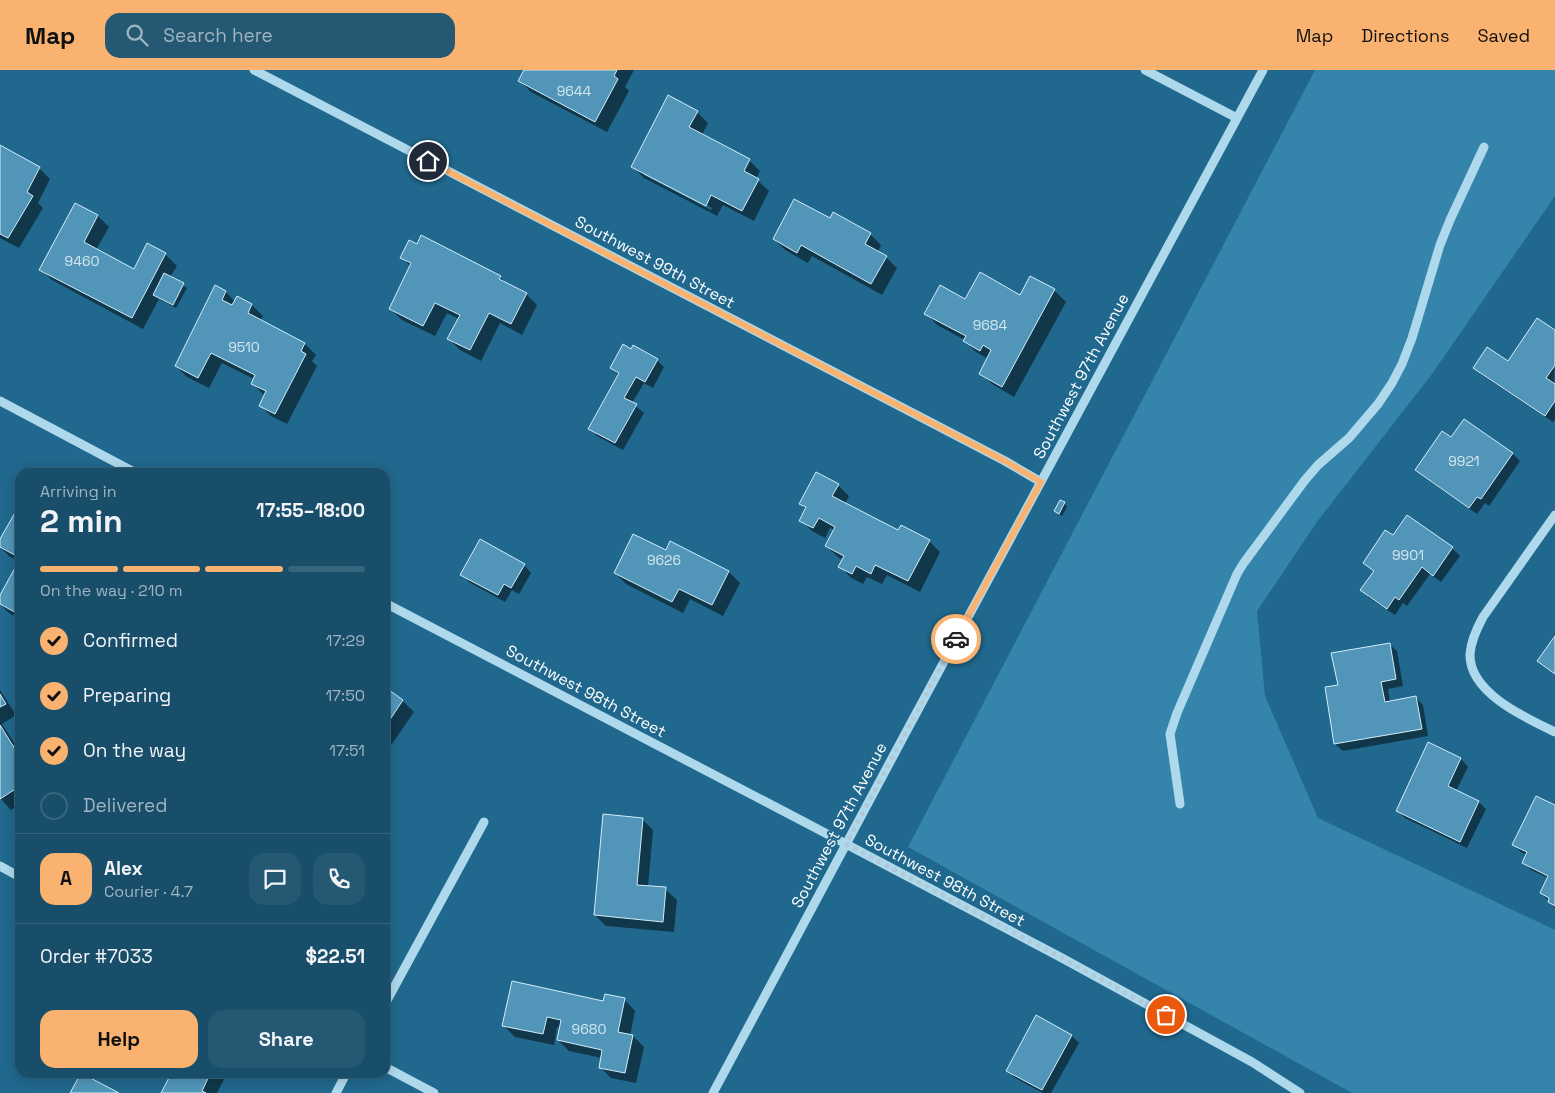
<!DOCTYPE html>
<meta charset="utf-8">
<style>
body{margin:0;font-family:"Space Grotesk",sans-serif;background:#255872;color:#f1f3f6;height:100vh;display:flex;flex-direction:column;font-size:19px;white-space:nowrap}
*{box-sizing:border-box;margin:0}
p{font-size:16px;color:#9fb4c1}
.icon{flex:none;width:28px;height:28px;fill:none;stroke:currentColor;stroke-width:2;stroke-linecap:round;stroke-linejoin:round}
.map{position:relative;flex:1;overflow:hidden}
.sheet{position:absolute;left:15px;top:398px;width:375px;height:610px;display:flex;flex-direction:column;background:#184e6a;border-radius:15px;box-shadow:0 2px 12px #0003,0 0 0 1px #36657e}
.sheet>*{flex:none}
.pin{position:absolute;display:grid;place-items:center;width:42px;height:42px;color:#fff;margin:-21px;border:2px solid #fff;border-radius:50%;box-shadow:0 1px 5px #0007}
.courier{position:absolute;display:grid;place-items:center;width:50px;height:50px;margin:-25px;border:4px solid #f9b26f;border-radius:50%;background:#fff;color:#222;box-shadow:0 1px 6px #0007}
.summary em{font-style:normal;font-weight:700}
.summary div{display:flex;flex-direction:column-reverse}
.summary{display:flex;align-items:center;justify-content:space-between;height:85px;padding:0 25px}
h1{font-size:32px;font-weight:700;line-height:38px}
.bar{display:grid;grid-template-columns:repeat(4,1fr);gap:8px 5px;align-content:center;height:60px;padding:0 25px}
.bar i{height:6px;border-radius:4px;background:#36657e}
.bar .active{background:#f9b26f}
.bar p{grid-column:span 4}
.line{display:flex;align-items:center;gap:12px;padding:0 25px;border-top:1px solid #36657e}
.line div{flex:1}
.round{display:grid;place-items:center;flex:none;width:52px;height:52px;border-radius:15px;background:#255872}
ol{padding:0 25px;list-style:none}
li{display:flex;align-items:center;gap:15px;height:55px}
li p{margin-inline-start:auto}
li .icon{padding:5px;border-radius:50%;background:#f9b26f;color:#111;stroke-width:4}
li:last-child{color:#9fb4c1}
li i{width:28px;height:28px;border:2px solid #36657e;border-radius:50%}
.primary-button{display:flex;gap:10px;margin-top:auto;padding:10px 25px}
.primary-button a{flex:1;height:58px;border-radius:15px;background:#f9b26f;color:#111;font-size:20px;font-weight:700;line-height:58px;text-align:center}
.primary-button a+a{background:#255872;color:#f1f3f6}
header{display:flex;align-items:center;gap:30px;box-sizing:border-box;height:70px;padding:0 25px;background:#f9b26f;color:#111}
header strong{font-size:24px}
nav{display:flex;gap:28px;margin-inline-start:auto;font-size:18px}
.search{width:350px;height:45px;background:#255872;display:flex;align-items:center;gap:12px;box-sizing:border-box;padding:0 18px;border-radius:15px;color:#9fb4c1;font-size:19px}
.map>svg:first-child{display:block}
.green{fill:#3484ab}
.shadow{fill:#0007;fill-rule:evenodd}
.building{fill:#5196b8;stroke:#d3edf9}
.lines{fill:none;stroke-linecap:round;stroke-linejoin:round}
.minor{stroke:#aed8ec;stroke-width:9}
.done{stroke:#b1cad7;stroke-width:5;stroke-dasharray:0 9}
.route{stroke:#f9b26f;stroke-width:6}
.labels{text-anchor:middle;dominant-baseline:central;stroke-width:4;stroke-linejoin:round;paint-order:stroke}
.number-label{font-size:14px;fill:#d4e5ed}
.street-label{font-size:16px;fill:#fff;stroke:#20688d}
</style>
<header>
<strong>Map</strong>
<div class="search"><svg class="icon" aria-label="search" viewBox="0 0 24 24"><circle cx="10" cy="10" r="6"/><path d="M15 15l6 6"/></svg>Search here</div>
<nav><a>Map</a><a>Directions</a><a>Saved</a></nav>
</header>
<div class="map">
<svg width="1555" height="1023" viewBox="0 0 1555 1023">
<rect width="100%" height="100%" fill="#20688d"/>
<path class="green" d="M 1315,0 L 1555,0 L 1555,126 L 1432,304 L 1317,452 L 1257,541 L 1265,626 L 1318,748 L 1555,860 L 1555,1023 L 1352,1023 L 908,777 Z"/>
<path class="shadow" d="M 526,0 L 634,0 L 625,17 L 629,21 L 607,62 L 531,22 L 520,11 Z
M 697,42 L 708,53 L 702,65 L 749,90 L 760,101 L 756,109 L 769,121 L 754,151 L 723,135 L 717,146 L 644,108 L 633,97 ZM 644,102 L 712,138 L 711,140 L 644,105 Z
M 0,76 L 39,98 L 50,109 L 38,133 L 43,138 L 19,178 L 0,168 Z
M 75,134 L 98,146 L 109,157 L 96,180 L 134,200 L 147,175 L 165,184 L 177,196 L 170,207 L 187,218 L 176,238 L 159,229 L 143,259 L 52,210 L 41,199 Z
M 830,150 L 870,164 L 881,175 L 878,182 L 886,187 L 897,198 L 882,225 L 812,186 L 808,193 L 785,180 L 774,169 Z
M 402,187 L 500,207 L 508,215 L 526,224 L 537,235 L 522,265 L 500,253 L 481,291 L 460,280 L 449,269 L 459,249 L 447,243 L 435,266 L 402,250 L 390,239 L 411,197 Z
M 1031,208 L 1054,220 L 1066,232 L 1014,327 L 992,314 L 981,303 L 988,289 L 976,282 L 965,271 L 965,270 L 937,255 L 926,243 L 966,230 L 1021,226 Z
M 216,217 L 226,222 L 235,232 L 238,228 L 252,235 L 263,246 L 260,251 L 305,274 L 316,285 L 312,291 L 317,296 L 287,354 L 271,346 L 260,335 L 265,326 L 252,313 L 254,309 L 222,293 L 209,318 L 187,307 L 176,296 Z
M 1555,261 L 1554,315 L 1555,349 L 1553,352 L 1482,305 L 1475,298 L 1509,293 Z
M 632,281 L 657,290 L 664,297 L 653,318 L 644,313 L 632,333 L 644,343 L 623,380 L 597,366 L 590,358 L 619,305 L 611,298 Z
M 1451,369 L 1512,383 L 1520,391 L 1489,436 L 1485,433 L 1477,444 L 1424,407 L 1416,400 Z
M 838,415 L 849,426 L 845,434 L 898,462 L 929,471 L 940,482 L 920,522 L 887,505 L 882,514 L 867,507 L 863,514 L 851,508 L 840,496 L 843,490 L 838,487 L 826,476 L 835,460 L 830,458 L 825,468 L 812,461 L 801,450 L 806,439 L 801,434 Z
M 1064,433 L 1067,437 L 1062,446 L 1055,441 Z
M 20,436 L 20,549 L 9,543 L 0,534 L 0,528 L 20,492 L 9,486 L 0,477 L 0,472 Z
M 1408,447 L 1452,478 L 1460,486 L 1441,512 L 1430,504 L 1407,536 L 1403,533 L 1395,545 L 1369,528 L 1362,520 L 1375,502 L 1364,493 L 1394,467 Z
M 666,482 L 729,502 L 740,513 L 723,546 L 690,529 L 683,543 L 626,514 L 615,503 Z
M 524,495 L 531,503 L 519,524 L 512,520 L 505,532 L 469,512 L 462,504 Z
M 1389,574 L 1397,581 L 1403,616 L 1388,619 L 1390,632 L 1416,628 L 1423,635 L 1428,666 L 1343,681 L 1335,674 L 1340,616 Z
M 385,611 L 389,615 L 386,620 L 403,631 L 414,642 L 385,684 Z
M 0,620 L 16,645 L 2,654 L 18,679 L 20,678 L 20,734 L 11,740 L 0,728 Z
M 1429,674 L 1461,689 L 1468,697 L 1456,721 L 1479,732 L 1486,739 L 1467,778 L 1405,748 L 1397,741 Z
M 1555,737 L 1555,838 L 1541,823 L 1548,808 L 1531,800 L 1524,792 L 1527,785 L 1521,782 L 1514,775 Z
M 642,749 L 653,760 L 648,817 L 665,819 L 677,830 L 674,862 L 606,856 L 595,845 Z
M 624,929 L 635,941 L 630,966 L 633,966 L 644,977 L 636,1013 L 611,1008 L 600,997 L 602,988 L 569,981 L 558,970 L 561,958 L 557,957 L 554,975 L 515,967 L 504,956 L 604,932 Z
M 1037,947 L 1072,966 L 1079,973 L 1051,1023 L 1043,1023 L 1015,1008 L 1007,1000 Z
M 173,1002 L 228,1002 L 217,1023 L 162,1023 Z"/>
<path class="building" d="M 524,0 L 617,0 L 614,6 L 618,9 L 595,52 L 518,11 Z
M 668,25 L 698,41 L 689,57 L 750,89 L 744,101 L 759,109 L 742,141 L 711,125 L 706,136 L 631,97 Z
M 0,75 L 40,97 L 27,122 L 33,126 L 8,168 L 0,164 Z
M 794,129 L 830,148 L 833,142 L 871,163 L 865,174 L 887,186 L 871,214 L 801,175 L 797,183 L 773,169 Z
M 75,133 L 98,145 L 84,172 L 134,199 L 147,173 L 166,183 L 132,248 L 39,200 Z
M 421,165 L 501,206 L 499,209 L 527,223 L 511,254 L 489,243 L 470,280 L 447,269 L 460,245 L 435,233 L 423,256 L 389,239 L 411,193 L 400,188 L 409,170 L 417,174 Z
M 980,202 L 1020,225 L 1030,206 L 1055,219 L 1002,317 L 979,304 L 991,280 L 983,275 L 980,281 L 963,271 L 966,266 L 924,244 L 940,215 L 965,229 Z
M 164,203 L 184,213 L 173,235 L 153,225 Z
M 215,215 L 226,221 L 222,230 L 232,235 L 237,226 L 252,234 L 248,243 L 305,273 L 301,281 L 306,284 L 275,344 L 259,336 L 266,321 L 251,314 L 255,305 L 211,283 L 198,308 L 175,296 Z
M 1537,248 L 1555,260 L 1555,295 L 1546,308 L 1555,314 L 1555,331 L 1545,346 L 1473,298 L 1487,277 L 1508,291 Z
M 623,274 L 631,279 L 633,275 L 658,289 L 645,312 L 636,307 L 624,328 L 637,334 L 615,373 L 588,359 L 619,303 L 610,298 Z
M 1464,349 L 1513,383 L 1481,429 L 1477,427 L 1469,438 L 1415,400 L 1442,361 L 1451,367 Z
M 816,402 L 839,414 L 832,426 L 898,460 L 901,455 L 930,470 L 908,511 L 875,495 L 871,504 L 856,496 L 852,504 L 838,497 L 844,486 L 825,476 L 835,457 L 819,448 L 813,458 L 799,451 L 806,437 L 799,434 Z
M 1060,430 L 1065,432 L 1059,444 L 1054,441 Z
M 20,434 L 20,488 L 0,477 L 0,469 Z
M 1407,445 L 1453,477 L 1433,506 L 1422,497 L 1399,530 L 1395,527 L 1387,539 L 1360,520 L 1374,501 L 1363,493 L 1385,460 L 1393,465 Z
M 633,464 L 666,480 L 670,471 L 729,501 L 712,535 L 679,519 L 672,532 L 614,503 Z
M 480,469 L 525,494 L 511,518 L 504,514 L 498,525 L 460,505 Z
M 20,489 L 20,545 L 0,534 L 0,525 Z
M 1555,566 L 1555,604 L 1537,591 Z
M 1390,573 L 1396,609 L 1381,612 L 1385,632 L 1416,626 L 1422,659 L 1334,674 L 1325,617 L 1338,615 L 1331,583 Z
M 385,617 L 403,630 L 385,657 Z
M 0,624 L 6,634 L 0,637 Z
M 0,655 L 15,679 L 20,677 L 20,716 L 0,729 Z
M 1428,672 L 1461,688 L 1448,716 L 1479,731 L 1460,772 L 1396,741 Z
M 1536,726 L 1555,735 L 1555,836 L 1548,832 L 1549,828 L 1540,823 L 1548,806 L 1522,793 L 1527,782 L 1512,775 Z
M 603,744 L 643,748 L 637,815 L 666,817 L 663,852 L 594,845 Z
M 512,911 L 603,931 L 605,924 L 625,928 L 618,962 L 633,965 L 625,1003 L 599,998 L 602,980 L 557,970 L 561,950 L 547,947 L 543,964 L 502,956 Z
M 1036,945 L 1072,965 L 1042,1020 L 1006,1001 Z
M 172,1002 L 211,1002 L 202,1021 L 206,1023 L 161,1023 Z
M 81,1003 L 119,1023 L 70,1023 Z"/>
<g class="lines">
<path class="minor" d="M 254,0 L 1005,391 L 1041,412
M 1145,0 L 1237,48
M 0,331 L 134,402
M 1555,445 L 1483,547 C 1477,558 1471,571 1470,584 C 1469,623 1526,648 1555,662
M 385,533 L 810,755 L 1062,888 L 1252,992 L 1300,1023
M 1180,734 L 1170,664 L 1177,643 L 1237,504 L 1243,494 L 1305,410 L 1318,395 L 1349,368 L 1378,334 L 1392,313 L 1402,294 L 1412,268 L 1440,175 L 1450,150 L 1484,77
M 0,796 L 20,807
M 385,934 L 484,752
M 385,997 L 434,1023
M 336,1023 L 347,1002
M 713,1023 L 905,664 L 1263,0"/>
</g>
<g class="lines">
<path class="done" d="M 956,569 L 846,774 L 1062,888 L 1166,945"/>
<path class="route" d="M 428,91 L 1005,391 L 1041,412 L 956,569"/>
</g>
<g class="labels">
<g class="number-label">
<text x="574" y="21">9644</text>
<text x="82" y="191">9460</text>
<text x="990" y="255">9684</text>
<text x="244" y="277">9510</text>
<text x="1464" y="391">9921</text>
<text x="1408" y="485">9901</text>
<text x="664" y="490">9626</text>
<text x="589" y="959">9680</text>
</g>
<g class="street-label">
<text transform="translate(655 192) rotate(28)">Southwest 99th Street</text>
<text transform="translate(1081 306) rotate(-62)">Southwest 97th Avenue</text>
<text transform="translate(586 621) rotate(28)">Southwest 98th Street</text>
<text transform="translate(839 755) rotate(-62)">Southwest 97th Avenue</text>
<text transform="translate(945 810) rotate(28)">Southwest 98th Street</text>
</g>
</g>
</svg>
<div class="pin" style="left:1166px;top:945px;background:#ea580c"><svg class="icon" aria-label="bag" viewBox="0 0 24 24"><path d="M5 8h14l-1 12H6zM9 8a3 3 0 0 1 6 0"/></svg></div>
<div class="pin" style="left:428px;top:91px;background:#1f2937"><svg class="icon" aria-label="home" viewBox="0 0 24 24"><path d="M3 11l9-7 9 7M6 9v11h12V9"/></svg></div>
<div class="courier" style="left:956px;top:569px"><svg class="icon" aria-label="car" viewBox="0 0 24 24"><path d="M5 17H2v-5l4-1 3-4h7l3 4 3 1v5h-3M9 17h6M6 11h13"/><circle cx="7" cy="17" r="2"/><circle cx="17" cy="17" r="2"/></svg></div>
<section class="sheet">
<div class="summary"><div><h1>2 min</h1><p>Arriving in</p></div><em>17:55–18:00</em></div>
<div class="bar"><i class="active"></i><i class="active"></i><i class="active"></i><i></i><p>On the way · 210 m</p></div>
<ol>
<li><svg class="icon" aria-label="check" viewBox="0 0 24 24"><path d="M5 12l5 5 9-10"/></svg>Confirmed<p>17:29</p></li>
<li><svg class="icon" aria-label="check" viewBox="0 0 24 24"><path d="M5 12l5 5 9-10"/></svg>Preparing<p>17:50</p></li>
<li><svg class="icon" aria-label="check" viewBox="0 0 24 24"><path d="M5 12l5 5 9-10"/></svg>On the way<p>17:51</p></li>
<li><i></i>Delivered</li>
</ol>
<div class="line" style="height:90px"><b class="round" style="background:#f9b26f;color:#111">A</b><div><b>Alex</b><p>Courier · 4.7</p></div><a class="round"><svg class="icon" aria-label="chat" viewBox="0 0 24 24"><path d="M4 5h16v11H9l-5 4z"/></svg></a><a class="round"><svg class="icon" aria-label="phone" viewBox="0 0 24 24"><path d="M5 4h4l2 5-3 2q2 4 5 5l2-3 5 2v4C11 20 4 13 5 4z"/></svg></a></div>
<div class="line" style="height:65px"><div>Order #7033</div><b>$22.51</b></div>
<div class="primary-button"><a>Help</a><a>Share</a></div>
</section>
</div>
